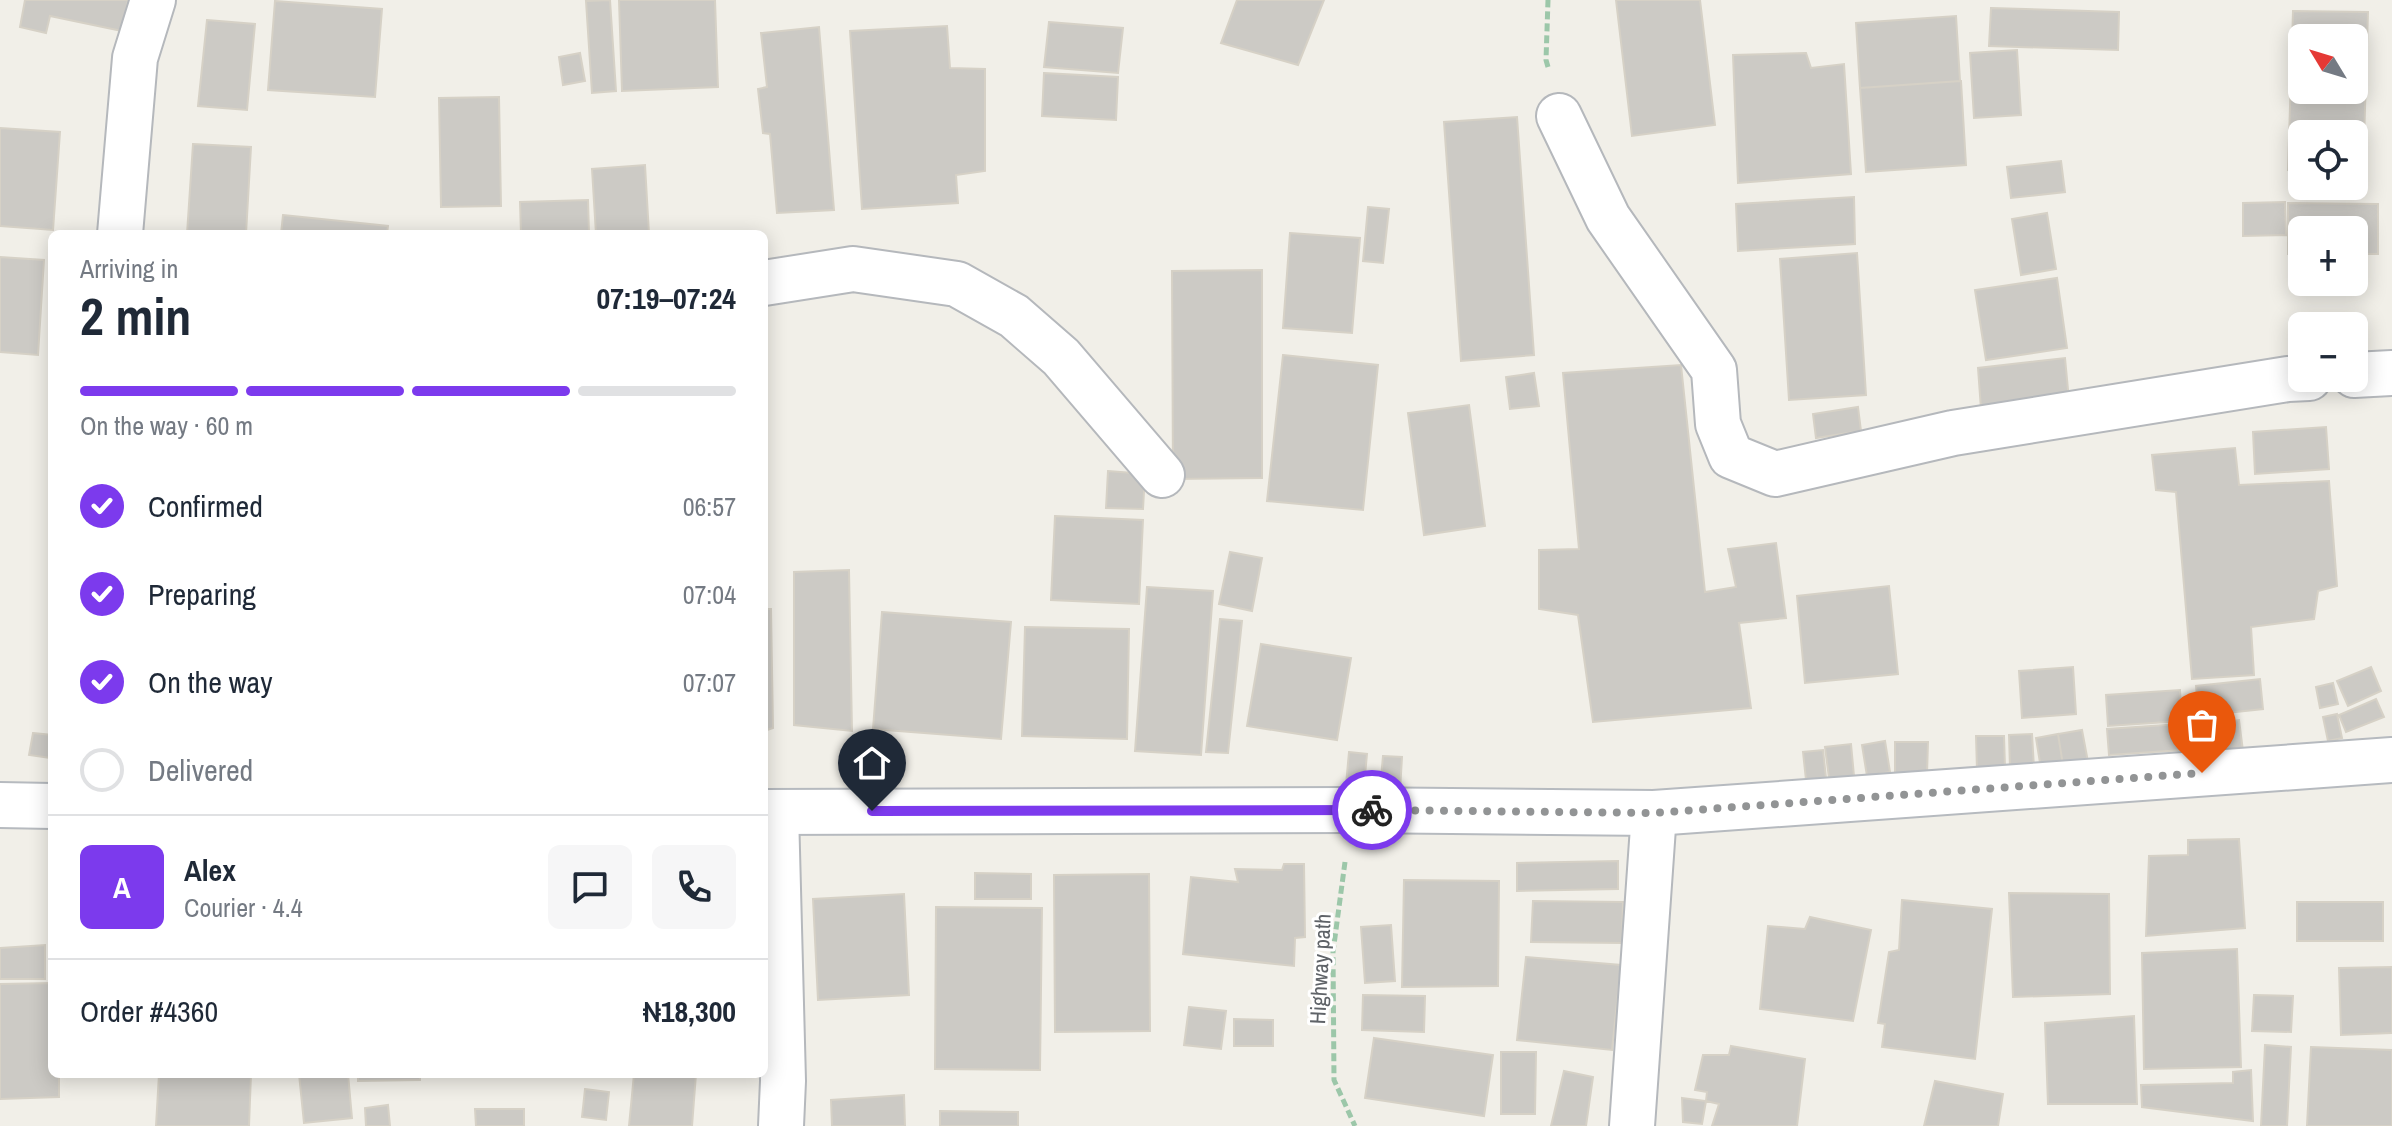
<!DOCTYPE html>
<meta charset="utf-8">
<style>
body{margin:0;font-family:"Archivo Narrow",sans-serif;background:#f6f6f7;color:#1f2937;height:100vh;display:flex;flex-direction:column;font-size:30px;white-space:nowrap}
*{box-sizing:border-box;margin:0}
p{font-size:26px;color:#747a83}
.icon{flex:none;width:44px;height:44px;fill:none;stroke:currentColor;stroke-width:2;stroke-linecap:round;stroke-linejoin:round}
.map{position:relative;flex:1;overflow:hidden}
.sheet{position:absolute;left:48px;top:230px;width:720px;height:848px;display:flex;flex-direction:column;background:#fff;border-radius:12px;box-shadow:0 4px 20px #0003}
.sheet>*{flex:none}
.needle{width:52px;rotate:308deg}
.fabs{position:absolute;left:2288px;top:24px;display:grid;gap:16px}
.fabs a{display:grid;place-items:center;width:80px;height:80px;border-radius:12px;background:#fff;box-shadow:0 4px 20px #0003;font-size:40px}
.pin{position:absolute;display:grid;place-items:center;width:68px;height:68px;color:#fff;margin:-82px -34px;border-radius:50% 50% 50% 0;rotate:-45deg;box-shadow:0 0 8px #0007}
.pin .icon{rotate:45deg}
.courier{position:absolute;display:grid;place-items:center;width:80px;height:80px;margin:-40px;border:6px solid #7c3aed;border-radius:50%;background:#fff;color:#222;box-shadow:0 2px 10px #0007}
.headline em{font-style:normal;font-weight:700}
.headline div{display:flex;flex-direction:column-reverse}
.headline{display:flex;align-items:center;justify-content:space-between;height:136px;padding:0 32px}
h1{font-size:52px;font-weight:700;line-height:60px}
.bar{display:grid;grid-template-columns:repeat(4,1fr);gap:12px 8px;align-content:center;height:96px;padding:0 32px}
.bar i{height:10px;border-radius:6px;background:#e0e1e3}
.bar .active{background:#7c3aed}
.bar p{grid-column:span 4}
.line{display:flex;align-items:center;gap:20px;padding:0 32px;border-top:2px solid #e0e1e3}
.line div{flex:1}
.round{display:grid;place-items:center;flex:none;width:84px;height:84px;border-radius:12px;background:#f6f6f7}
ol{padding:0 32px;list-style:none}
li{display:flex;align-items:center;gap:24px;height:88px}
li p{margin-inline-start:auto}
li .icon{padding:8px;border-radius:50%;background:#7c3aed;color:#fff;stroke-width:4}
li:last-child{color:#747a83}
li i{width:44px;height:44px;border:4px solid #e0e1e3;border-radius:50%}
.map>svg:first-child{display:block}
.building{fill:#cccac5;stroke:#d6d1c6;stroke-width:2;fill-rule:evenodd}
.lines{fill:none;stroke-linecap:round;stroke-linejoin:round}
.street-casing{stroke:#b5b8bc;stroke-width:48}
.secondary-casing{stroke:#b6babf;stroke-width:48}
.path{stroke:#9cc7a9;stroke-width:5;stroke-dasharray:8 4;stroke-linecap:butt}
.street{stroke:#fff;stroke-width:44}
.secondary{stroke:#fff;stroke-width:44}
.done{stroke:#929495;stroke-width:8;stroke-dasharray:0 14.4}
.route{stroke:#7c3aed;stroke-width:10}
.labels{text-anchor:middle;dominant-baseline:central;stroke-width:6;stroke-linejoin:round;paint-order:stroke}
.street-label{font-size:22px;fill:#5f6368;stroke:#fff}
</style>
<div class="map">
<svg width="2392" height="1126" viewBox="0 0 2392 1126">
<rect width="100%" height="100%" fill="#f1efe8"/>
<path class="building" d="M 25,0 L 128,0 L 122,31 L 50,16 L 46,33 L 20,27 Z
M 610,0 L 616,91 L 592,93 L 586,1 Z
M 619,0 L 715,0 L 718,87 L 622,91 Z
M 1237,0 L 1324,0 L 1298,65 L 1221,43 Z
M 1616,0 L 1700,0 L 1715,125 L 1632,136 Z
M 275,1 L 382,9 L 375,97 L 268,90 Z
M 1991,8 L 2119,12 L 2118,50 L 1989,46 Z
M 2293,11 L 2368,12 L 2363,173 L 2354,172 L 2354,134 L 2302,134 L 2302,171 L 2288,170 ZM 2302,38 L 2354,38 L 2354,90 L 2302,90 Z
M 1956,16 L 1960,81 L 1860,88 L 1856,23 Z
M 207,20 L 255,24 L 247,110 L 198,106 Z
M 1049,22 L 1123,28 L 1118,73 L 1044,67 Z
M 947,26 L 950,68 L 985,69 L 985,171 L 956,175 L 958,203 L 862,209 L 850,31 Z
M 819,27 L 834,210 L 777,213 L 770,134 L 763,133 L 758,89 L 767,87 L 761,33 Z
M 2017,50 L 2021,115 L 1974,118 L 1970,53 Z
M 580,53 L 585,81 L 563,85 L 559,57 Z
M 1806,53 L 1811,68 L 1844,64 L 1851,174 L 1738,183 L 1733,55 Z
M 1044,73 L 1118,77 L 1116,120 L 1042,116 Z
M 1961,81 L 1966,165 L 1866,172 L 1860,88 Z
M 499,97 L 501,206 L 441,207 L 439,98 Z
M 1517,117 L 1534,355 L 1461,361 L 1444,122 Z
M 0,128 L 60,132 L 53,230 L 0,226 Z
M 193,144 L 251,147 L 246,234 L 187,234 Z
M 2061,161 L 2065,192 L 2011,198 L 2007,167 Z
M 645,165 L 649,234 L 596,234 L 592,169 Z
M 1854,197 L 1855,244 L 1738,251 L 1736,204 Z
M 588,200 L 589,234 L 521,234 L 520,202 Z
M 2285,202 L 2286,235 L 2243,236 L 2243,203 Z
M 2288,203 L 2378,204 L 2378,254 L 2354,254 L 2354,230 L 2302,230 L 2302,254 L 2288,254 Z
M 1368,207 L 1389,209 L 1383,263 L 1363,261 Z
M 2047,213 L 2056,269 L 2021,275 L 2012,219 Z
M 283,215 L 388,226 L 387,234 L 281,234 Z
M 1290,233 L 1360,238 L 1352,333 L 1283,328 Z
M 1857,253 L 1866,395 L 1789,400 L 1780,259 Z
M 0,257 L 44,260 L 38,355 L 0,352 Z
M 1262,270 L 1262,478 L 1173,479 L 1172,271 Z
M 2057,278 L 2067,348 L 1986,360 L 1975,290 Z
M 1283,355 L 1378,365 L 1363,510 L 1267,501 Z
M 2065,358 L 2069,400 L 1981,409 L 1978,368 Z
M 1681,365 L 1705,592 L 1736,587 L 1728,549 L 1776,543 L 1786,618 L 1739,623 L 1751,708 L 1593,722 L 1578,615 L 1539,609 L 1539,550 L 1579,549 L 1563,373 Z
M 1534,373 L 1539,406 L 1510,409 L 1506,377 Z
M 1469,405 L 1485,526 L 1424,535 L 1408,413 Z
M 1858,407 L 1861,431 L 1816,438 L 1813,414 Z
M 2326,427 L 2329,469 L 2255,474 L 2253,432 Z
M 2235,448 L 2239,485 L 2329,481 L 2337,586 L 2318,591 L 2314,619 L 2251,627 L 2254,675 L 2192,679 L 2176,492 L 2156,490 L 2152,455 Z
M 1108,471 L 1145,474 L 1143,509 L 1106,508 Z
M 1055,516 L 1143,520 L 1139,604 L 1051,600 Z
M 1230,552 L 1262,558 L 1252,611 L 1219,604 Z
M 849,570 L 852,731 L 794,725 L 794,572 Z
M 1889,586 L 1898,674 L 1805,683 L 1797,596 Z
M 1147,587 L 1213,591 L 1201,755 L 1135,751 Z
M 764,609 L 771,609 L 773,728 L 764,731 Z
M 882,612 L 1011,622 L 1001,739 L 873,729 Z
M 1220,619 L 1242,621 L 1228,753 L 1206,752 Z
M 1025,627 L 1129,629 L 1127,739 L 1022,736 Z
M 1261,644 L 1351,658 L 1337,740 L 1247,726 Z
M 2073,667 L 2076,714 L 2022,718 L 2019,671 Z
M 2371,667 L 2381,691 L 2348,706 L 2337,681 Z
M 2260,679 L 2263,709 L 2199,716 L 2196,686 Z
M 2333,683 L 2338,704 L 2320,708 L 2316,687 Z
M 2180,690 L 2182,721 L 2108,726 L 2106,695 Z
M 2376,699 L 2384,717 L 2346,732 L 2339,715 Z
M 2337,714 L 2342,738 L 2328,741 L 2323,717 Z
M 2239,720 L 2243,751 L 2205,757 L 2201,725 Z
M 2180,724 L 2182,750 L 2109,755 L 2107,729 Z
M 2082,730 L 2088,762 L 2063,765 L 2058,734 Z
M 33,733 L 52,735 L 51,758 L 29,755 Z
M 2032,734 L 2034,768 L 2010,768 L 2009,735 Z
M 2058,734 L 2063,765 L 2041,769 L 2036,738 Z
M 1976,736 L 2004,736 L 2005,768 L 1977,770 Z
M 1885,741 L 1890,772 L 1867,776 L 1862,745 Z
M 1895,742 L 1928,742 L 1927,774 L 1895,773 Z
M 1851,744 L 1854,776 L 1829,778 L 1825,747 Z
M 1823,750 L 1826,778 L 1806,780 L 1803,752 Z
M 1349,752 L 1367,754 L 1364,786 L 1346,785 Z
M 1383,756 L 1402,757 L 1400,791 L 1380,789 Z
M 2239,839 L 2245,928 L 2146,936 L 2149,856 L 2188,855 L 2188,840 Z
M 1618,861 L 1618,889 L 1517,891 L 1517,863 Z
M 1284,864 L 1304,864 L 1305,937 L 1295,938 L 1294,966 L 1183,954 L 1191,877 L 1238,882 L 1235,869 L 1282,870 Z
M 975,873 L 1031,874 L 1031,899 L 975,899 Z
M 1149,874 L 1150,1031 L 1055,1032 L 1054,875 Z
M 1404,880 L 1499,881 L 1498,986 L 1402,987 Z
M 2009,893 L 2109,894 L 2110,994 L 2013,997 Z
M 904,894 L 909,995 L 818,1000 L 813,899 Z
M 1902,900 L 1992,909 L 1975,1059 L 1882,1047 L 1885,1024 L 1878,1023 L 1889,952 L 1899,950 Z
M 1533,901 L 1623,902 L 1622,943 L 1531,942 Z
M 2297,902 L 2383,902 L 2383,941 L 2297,941 Z
M 936,907 L 1042,908 L 1040,1070 L 935,1069 Z
M 1810,917 L 1871,930 L 1853,1021 L 1760,1009 L 1768,926 L 1805,929 Z
M 1391,925 L 1395,981 L 1365,983 L 1361,927 Z
M 45,945 L 45,979 L 0,979 L 0,948 Z
M 2237,949 L 2241,1067 L 2144,1069 L 2142,953 Z
M 1526,957 L 1621,965 L 1612,1050 L 1517,1040 Z
M 2392,967 L 2392,1033 L 2341,1035 L 2339,968 Z
M 52,983 L 52,1074 L 59,1074 L 59,1097 L 0,1099 L 0,984 Z
M 1363,995 L 1425,996 L 1424,1032 L 1362,1030 Z
M 2254,995 L 2293,996 L 2291,1032 L 2252,1031 Z
M 1189,1007 L 1226,1011 L 1221,1049 L 1184,1045 Z
M 2134,1016 L 2137,1104 L 2048,1104 L 2045,1023 Z
M 1234,1019 L 1273,1020 L 1273,1046 L 1234,1046 Z
M 1374,1038 L 1493,1055 L 1484,1116 L 1365,1098 Z
M 2265,1045 L 2291,1047 L 2287,1126 L 2261,1126 Z
M 1731,1046 L 1805,1059 L 1797,1126 L 1712,1126 L 1719,1104 L 1706,1101 L 1707,1092 L 1695,1090 L 1703,1055 L 1729,1055 Z
M 2311,1047 L 2392,1050 L 2392,1126 L 2307,1126 Z
M 1501,1052 L 1536,1052 L 1535,1114 L 1501,1114 Z
M 2251,1070 L 2253,1121 L 2142,1107 L 2141,1085 L 2233,1083 L 2233,1072 Z
M 1564,1071 L 1593,1077 L 1586,1126 L 1551,1126 Z
M 159,1074 L 251,1074 L 249,1126 L 156,1126 Z
M 299,1074 L 348,1074 L 352,1118 L 304,1123 Z
M 358,1074 L 420,1074 L 420,1080 L 358,1081 Z
M 634,1074 L 696,1074 L 692,1126 L 629,1126 Z
M 1935,1081 L 2003,1094 L 1998,1126 L 1924,1126 Z
M 585,1089 L 609,1092 L 606,1120 L 582,1117 Z
M 904,1095 L 905,1126 L 832,1126 L 831,1100 Z
M 1682,1098 L 1706,1101 L 1702,1124 L 1683,1122 Z
M 388,1105 L 390,1126 L 366,1126 L 365,1108 Z
M 475,1109 L 524,1109 L 524,1126 L 476,1126 Z
M 940,1111 L 1018,1112 L 1018,1126 L 940,1126 Z"/>
<g class="lines">
<g class="street-casing">
<path id="street" d="M 1559,116 L 1608,218 L 1714,370 L 1718,424 L 1731,456 L 1775,474 L 1953,433 L 2288,379 L 2309,378
M 120,234 L 135,58 L 153,0
M 764,283 L 853,269 L 957,284 L 1014,316 L 1061,357 L 1162,475
M 2354,375 L 2392,373
M 776,812 L 783,1081 L 781,1126
M 1632,1126 L 1654,813"/>
</g>
<g class="secondary-casing">
<path id="secondary" d="M 0,805 L 52,806
M 764,812 L 1351,810 L 1654,813 L 2392,760"/>
</g>
<path class="path" d="M 1548,67 L 1546,60 L 1548,0
M 1345,862 L 1333,952 L 1334,1080 L 1355,1126"/>
<use href="#street" class="street"/>
<use href="#secondary" class="secondary"/>
</g>
<g class="lines">
<path class="done" d="M 1372,810 L 1654,813 L 2202,773"/>
<path class="route" d="M 872,811 L 1372,810"/>
</g>
<g class="labels">
<g class="street-label">
<text transform="translate(1320 969) rotate(-87)">Highway path</text>
</g>
</g>
</svg>
<div class="fabs">
<a><svg class="needle" viewBox="-14 -14 28 28"><path d="M0-13l5 13h-10z" fill="#e53935"/><path d="M0 13l5-13h-10z" fill="#747a83"/></svg></a>
<a><svg class="icon" aria-label="locate" viewBox="0 0 24 24"><circle cx="12" cy="12" r="6"/><path d="M12 2v4M12 18v4M2 12h4M18 12h4"/></svg></a>
<a>+</a>
<a>−</a>
</div>
<div class="pin" style="left:2202px;top:773px;background:#ea580c"><svg class="icon" aria-label="bag" viewBox="0 0 24 24"><path d="M5 8h14l-1 12H6zM9 8a3 3 0 0 1 6 0"/></svg></div>
<div class="pin" style="left:872px;top:811px;background:#1f2937"><svg class="icon" aria-label="home" viewBox="0 0 24 24"><path d="M3 11l9-7 9 7M6 9v11h12V9"/></svg></div>
<div class="courier" style="left:1372px;top:810px"><svg class="icon" aria-label="bike" viewBox="0 0 24 24"><circle cx="6" cy="16" r="4"/><circle cx="18" cy="16" r="4"/><path d="M6 16l4-8h5l3 8M10 8l3 8H6M13 5h3"/></svg></div>
<section class="sheet">
<div class="headline"><div><h1>2 min</h1><p>Arriving in</p></div><em>07:19–07:24</em></div>
<div class="bar"><i class="active"></i><i class="active"></i><i class="active"></i><i></i><p>On the way · 60 m</p></div>
<ol>
<li><svg class="icon" aria-label="check" viewBox="0 0 24 24"><path d="M5 12l5 5 9-10"/></svg>Confirmed<p>06:57</p></li>
<li><svg class="icon" aria-label="check" viewBox="0 0 24 24"><path d="M5 12l5 5 9-10"/></svg>Preparing<p>07:04</p></li>
<li><svg class="icon" aria-label="check" viewBox="0 0 24 24"><path d="M5 12l5 5 9-10"/></svg>On the way<p>07:07</p></li>
<li><i></i>Delivered</li>
</ol>
<div class="line" style="height:144px"><b class="round" style="background:#7c3aed;color:#fff">A</b><div><b>Alex</b><p>Courier · 4.4</p></div><a class="round"><svg class="icon" aria-label="chat" viewBox="0 0 24 24"><path d="M4 5h16v11H9l-5 4z"/></svg></a><a class="round"><svg class="icon" aria-label="phone" viewBox="0 0 24 24"><path d="M5 4h4l2 5-3 2q2 4 5 5l2-3 5 2v4C11 20 4 13 5 4z"/></svg></a></div>
<div class="line" style="height:104px"><div>Order #4360</div><b>₦18,300</b></div>
</section>
</div>
